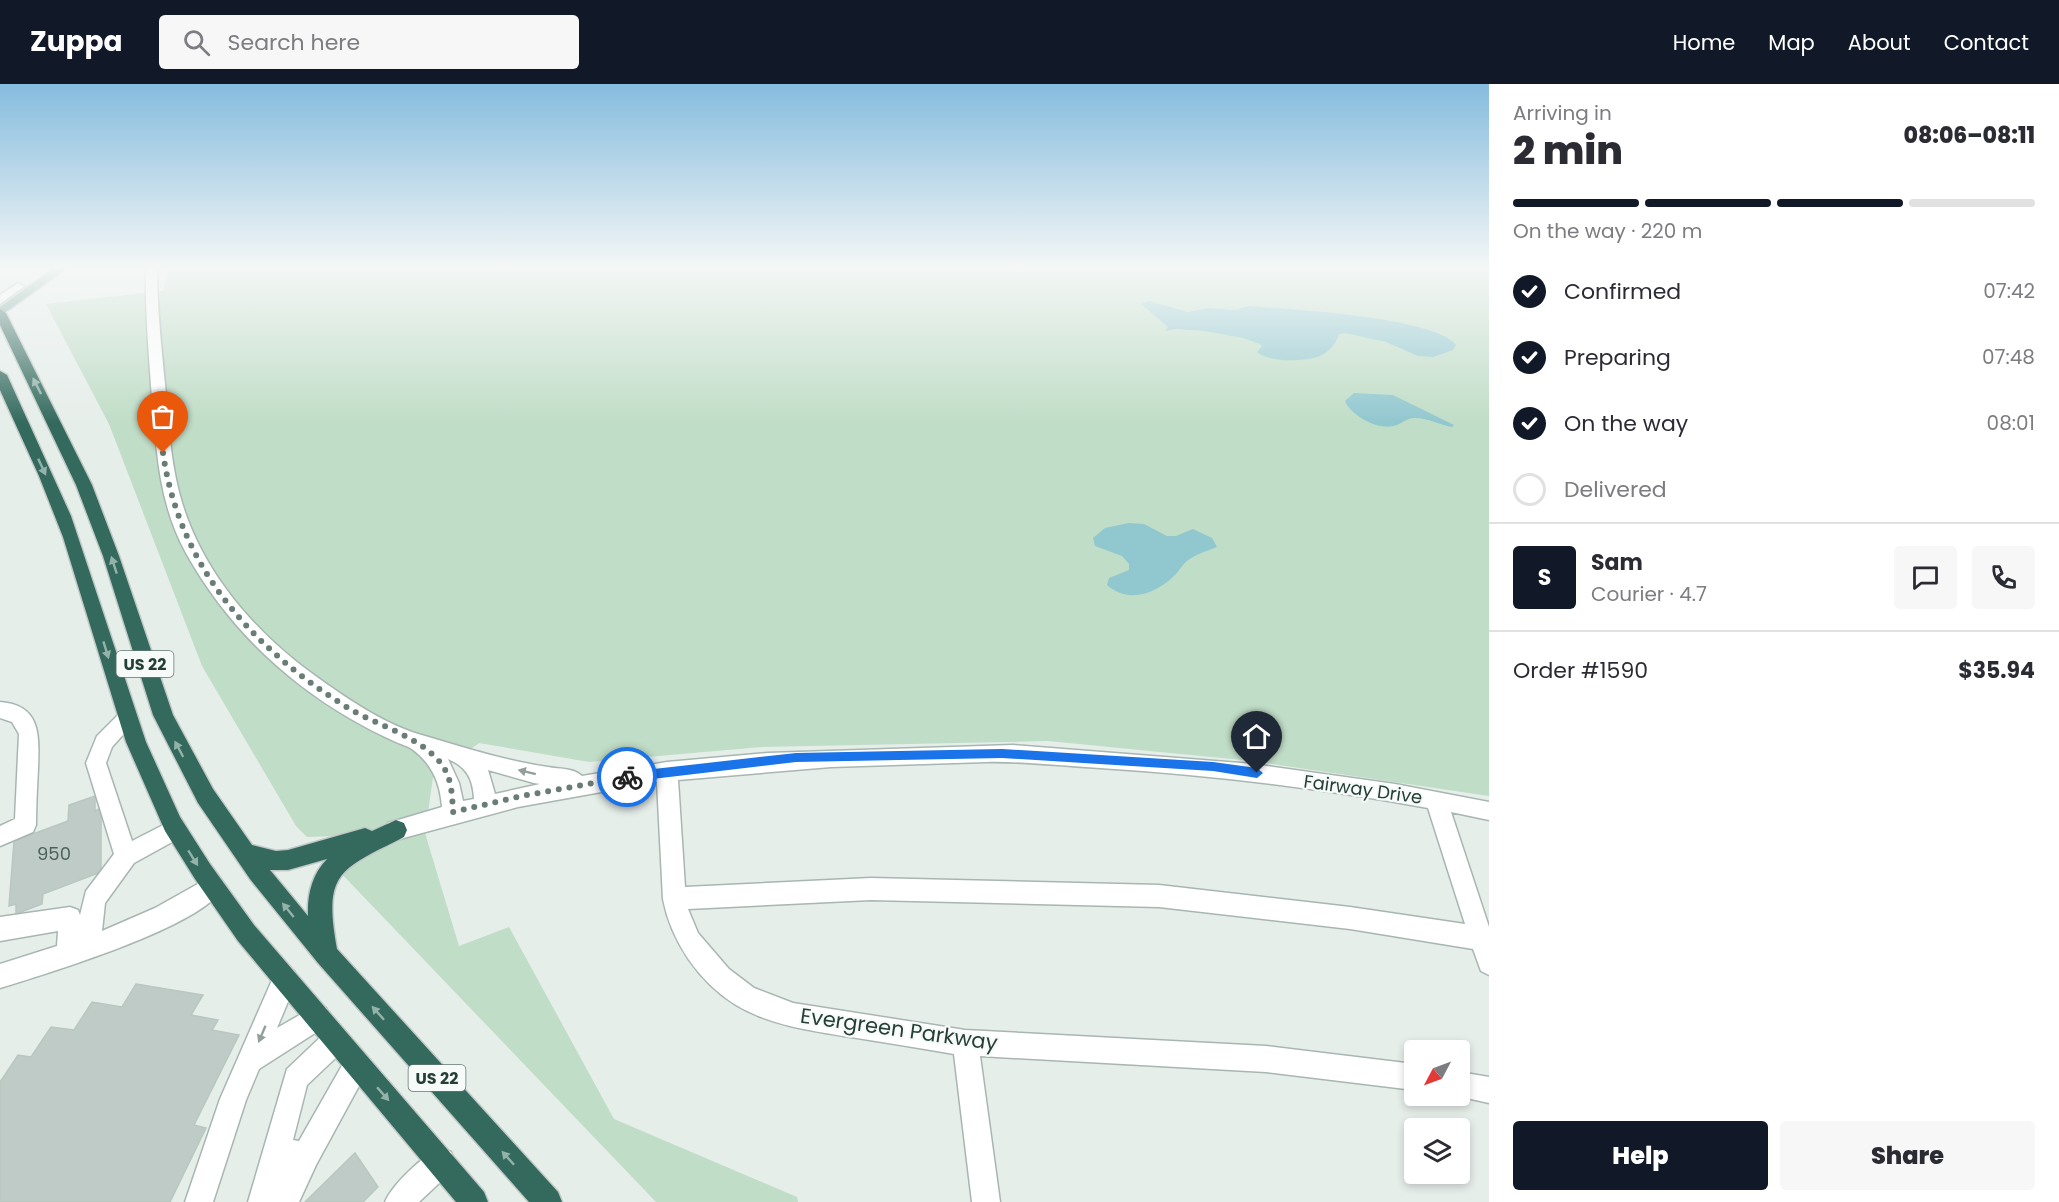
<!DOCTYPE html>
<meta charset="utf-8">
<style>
body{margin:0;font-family:Poppins,sans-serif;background:#f7f7f7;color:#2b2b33;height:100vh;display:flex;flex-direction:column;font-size:22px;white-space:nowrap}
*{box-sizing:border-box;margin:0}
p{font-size:20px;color:#7c7c81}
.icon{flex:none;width:33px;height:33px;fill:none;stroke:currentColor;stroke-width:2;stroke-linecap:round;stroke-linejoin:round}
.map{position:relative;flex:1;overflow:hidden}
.drawer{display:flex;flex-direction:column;background:#fff;width:570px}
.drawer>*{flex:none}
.needle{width:39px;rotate:229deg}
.fabs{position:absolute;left:1404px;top:956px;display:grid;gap:12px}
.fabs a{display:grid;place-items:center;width:66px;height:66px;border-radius:6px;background:#fff;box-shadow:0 3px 9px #0003;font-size:30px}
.pin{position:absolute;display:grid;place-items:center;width:51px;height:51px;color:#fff;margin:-62px -26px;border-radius:50% 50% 50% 0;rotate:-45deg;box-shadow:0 0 6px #0007}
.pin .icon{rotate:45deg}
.courier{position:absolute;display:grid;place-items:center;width:60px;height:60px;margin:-30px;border:4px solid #1a73e8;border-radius:50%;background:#fff;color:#222;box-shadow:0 2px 8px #0007}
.head em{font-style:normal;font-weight:800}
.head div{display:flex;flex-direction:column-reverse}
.head{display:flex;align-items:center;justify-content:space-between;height:102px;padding:0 24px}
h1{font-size:39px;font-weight:800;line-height:45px}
.bar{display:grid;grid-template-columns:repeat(4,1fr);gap:9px 6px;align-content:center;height:72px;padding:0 24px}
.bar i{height:8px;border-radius:4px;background:#e1e1e2}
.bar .active{background:#111827}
.bar p{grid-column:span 4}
.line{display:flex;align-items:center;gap:15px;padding:0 24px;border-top:2px solid #e1e1e2}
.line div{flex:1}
.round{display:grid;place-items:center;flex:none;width:63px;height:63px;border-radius:6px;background:#f7f7f7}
ol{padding:0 24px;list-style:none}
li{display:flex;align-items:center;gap:18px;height:66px}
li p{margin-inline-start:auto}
li .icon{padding:6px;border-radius:50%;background:#111827;color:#fff;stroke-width:4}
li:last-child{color:#7c7c81}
li i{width:33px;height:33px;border:3px solid #e1e1e2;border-radius:50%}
.action{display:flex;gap:12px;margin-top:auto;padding:12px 24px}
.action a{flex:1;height:69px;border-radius:6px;background:#111827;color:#fff;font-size:24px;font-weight:800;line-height:69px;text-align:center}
.action a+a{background:#f7f7f7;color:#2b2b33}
header{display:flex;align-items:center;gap:36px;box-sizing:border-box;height:84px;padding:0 30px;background:#111827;color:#fff}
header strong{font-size:28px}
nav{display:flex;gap:33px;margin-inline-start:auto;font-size:21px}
.search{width:420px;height:54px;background:#f7f7f7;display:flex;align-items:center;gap:15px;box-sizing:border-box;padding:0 21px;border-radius:6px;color:#7c7c81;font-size:22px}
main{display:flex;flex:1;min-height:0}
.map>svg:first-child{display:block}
.green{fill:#c0ddc7}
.water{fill:#91c7cf}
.building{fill:#becbc6;stroke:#b8c7c0;stroke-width:1.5}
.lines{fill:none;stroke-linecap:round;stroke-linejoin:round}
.minor-casing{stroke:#a8b6b1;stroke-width:3}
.major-casing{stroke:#c2c9c7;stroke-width:3}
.highway-casing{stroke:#c2c9c7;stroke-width:3}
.minor{fill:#fff;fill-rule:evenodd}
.major{fill:#6da192;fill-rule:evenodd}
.highway{fill:#336a5d;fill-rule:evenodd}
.oneway{fill:#94b2aa}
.oneway2{fill:#929f9b}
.route{fill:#1a73e8}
.done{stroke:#697c76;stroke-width:6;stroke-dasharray:0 10.8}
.labels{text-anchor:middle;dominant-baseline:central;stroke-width:4.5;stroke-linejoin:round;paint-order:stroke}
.shield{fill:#f6faf8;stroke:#647771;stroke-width:1.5}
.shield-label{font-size:16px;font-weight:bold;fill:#253f37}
.street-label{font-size:18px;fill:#253f37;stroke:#f6faf8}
.near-number-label{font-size:18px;fill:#4b625b}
.near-street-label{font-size:21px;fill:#253f37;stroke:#f6faf8}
</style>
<header>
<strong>Zuppa</strong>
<div class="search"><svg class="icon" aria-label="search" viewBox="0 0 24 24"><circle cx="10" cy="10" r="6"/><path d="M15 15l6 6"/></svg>Search here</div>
<nav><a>Home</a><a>Map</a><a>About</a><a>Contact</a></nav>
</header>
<main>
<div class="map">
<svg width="1489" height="1118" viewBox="0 0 1489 1118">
<rect width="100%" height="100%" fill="#e6eeea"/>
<path class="green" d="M 170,182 L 1489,182 L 1489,712 L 1252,677 L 1048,657 L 762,663 L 589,678 L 479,659 L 433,693 L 425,749 L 459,862 L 509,843 L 614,1035 L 797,1113 L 798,1118 L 656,1118 L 337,785 L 339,752 L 307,753 L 296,742 L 202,582 L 109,340 L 46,220 L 163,207 Z"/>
<path class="water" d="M 1149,217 L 1188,228 L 1209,224 L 1235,226 L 1248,222 C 1286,225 1435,233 1456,261 L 1453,266 L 1433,273 L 1418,272 L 1386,258 L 1345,249 L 1339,250 C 1336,261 1327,270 1317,273 C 1301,278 1269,278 1257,268 L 1262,262 L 1260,260 L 1243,254 L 1204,247 L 1176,245 L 1165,247 L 1168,243 L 1141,220 Z
M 1354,309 L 1393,311 L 1454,341 L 1452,343 C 1440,341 1428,334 1415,334 C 1407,334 1404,338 1397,341 C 1380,348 1351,332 1345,317 Z
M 1129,439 L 1144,440 L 1167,452 L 1176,452 L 1193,445 L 1212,454 L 1217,463 C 1207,467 1196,470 1187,477 C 1182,481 1179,487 1175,491 C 1156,510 1128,520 1107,501 L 1109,494 L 1129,486 L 1129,480 L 1122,472 L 1095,462 L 1093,454 L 1105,444 Z"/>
<path class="building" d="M 95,712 L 95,727 L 101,724 L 101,788 L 43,810 L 42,820 L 16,830 L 16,820 L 9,822 L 14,757 L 68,737 L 69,721 Z
M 136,900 L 203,911 L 191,931 L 218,936 L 212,946 L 239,951 L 194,1041 L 206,1044 L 170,1118 L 0,1118 L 0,998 L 18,971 L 31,973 L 51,943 L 74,946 L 92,918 L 122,923 Z
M 355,1069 L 378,1103 L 363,1118 L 305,1118 Z"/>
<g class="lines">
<g class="minor-casing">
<path id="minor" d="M 146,182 L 157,182 C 157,222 161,260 165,300 C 168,336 170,373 179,408 C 199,486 256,551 321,596 C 352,618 388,642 425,652 C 465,664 507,677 548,683 C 559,685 574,684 582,692 L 667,678 L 768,669 L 1013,661 L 1253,680 L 1395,700 L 1489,718 L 1489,736 L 1451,728 L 1489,843 L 1489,891 L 1481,887 L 1473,865 L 1350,845 L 1159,823 L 871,816 L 688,825 L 698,849 L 729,885 L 754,904 L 793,919 L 965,946 L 1266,962 L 1414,980 L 1414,1006 L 1266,988 L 980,972 L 1000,1118 L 972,1118 L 954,970 C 919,964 884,958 850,953 C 813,947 769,941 736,921 C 699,898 671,857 663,815 L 657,698 L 518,723 L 396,756 L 388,753 L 385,746 L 388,739 L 442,723 C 440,698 432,680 412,665 C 408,662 400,660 396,658 C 380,651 365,643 351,635 C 282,595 225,539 186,469 C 157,417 156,358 151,301 C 148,261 145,222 146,182 ZM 448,675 C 467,683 473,695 474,715 L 463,717 L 459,699 ZM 986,678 C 1024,677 1062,682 1100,684 C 1210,691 1320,704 1428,724 L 1465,840 L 1350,823 L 1159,801 L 871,794 L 685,803 L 678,696 L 831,683 ZM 488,686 L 534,699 L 540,700 L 495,710 Z
M 18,199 L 24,202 L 22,204 L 0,220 L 0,211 Z
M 0,618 C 42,621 39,653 38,685 C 37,703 36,722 36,741 L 33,748 L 0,762 L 0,742 L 15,735 L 19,650 L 12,638 L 0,634 Z
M 128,626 L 135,628 L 138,634 L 112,663 L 106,679 L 132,757 L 175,735 L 183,738 L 186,745 L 183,752 L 134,779 L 105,819 L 102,847 L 155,824 L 212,792 L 220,795 L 223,803 C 207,841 43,891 0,904 L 0,880 L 57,862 L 58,847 L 0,857 L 0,833 L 70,823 L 78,826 L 80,831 L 86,807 L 114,770 L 86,679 L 97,652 L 121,628 Z
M 285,884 L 294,887 L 297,896 L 277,944 L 317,921 L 326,924 L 329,933 L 326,942 L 259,985 L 246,1016 L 213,1118 L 185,1118 L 220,1015 L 276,887 Z
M 336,943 L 345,947 L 349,956 L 345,965 L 307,1001 L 293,1056 L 299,1057 L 348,971 L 357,967 L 366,971 L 370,980 L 366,989 L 316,1081 L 299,1118 L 248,1118 L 287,985 L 327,947 Z
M 1460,988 L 1489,993 L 1489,1019 L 1453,1011 L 1460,1011 Z
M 441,1064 L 451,1068 L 455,1078 L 451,1088 L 419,1118 L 385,1118 C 392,1101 423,1071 441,1064 Z"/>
</g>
<g class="major-casing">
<path id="major" d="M 57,182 L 70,182 L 0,232 L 0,223 Z"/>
</g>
<g class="highway-casing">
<path id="highway" d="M 0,225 L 6,229 L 92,401 L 119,472 L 173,631 L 213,705 L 252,761 L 276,767 L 288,766 L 365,744 L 372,747 L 396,736 L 404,739 L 407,746 L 404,753 C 339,786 323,788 337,865 L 558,1108 L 562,1118 L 529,1118 L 318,879 L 250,795 L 198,719 L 153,631 L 103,472 L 76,401 L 0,241 ZM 327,775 C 312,790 307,811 308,832 L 270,786 L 288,786 Z
M 0,287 L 7,291 L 71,432 L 146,658 L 180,733 L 210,780 L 254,841 L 484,1108 L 488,1118 L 456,1118 L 238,857 L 195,795 L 165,747 L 126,658 L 63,453 L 39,392 L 0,306 Z"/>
</g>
<use href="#minor" class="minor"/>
<use href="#major" class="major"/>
<use href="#highway" class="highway"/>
</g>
<defs><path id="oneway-solid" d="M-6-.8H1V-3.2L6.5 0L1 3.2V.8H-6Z" transform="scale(1.5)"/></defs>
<g class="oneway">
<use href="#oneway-solid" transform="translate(37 302) rotate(-117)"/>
<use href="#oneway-solid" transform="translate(42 383) rotate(65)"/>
<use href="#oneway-solid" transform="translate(114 481) rotate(-108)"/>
<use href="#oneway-solid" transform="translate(106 566) rotate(73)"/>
<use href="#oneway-solid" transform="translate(179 665) rotate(-118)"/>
<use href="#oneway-solid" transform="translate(193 774) rotate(58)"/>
<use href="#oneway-solid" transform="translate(288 826) rotate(-129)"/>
<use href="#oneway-solid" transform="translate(378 929) rotate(-132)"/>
<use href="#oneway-solid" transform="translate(383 1010) rotate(49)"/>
<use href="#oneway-solid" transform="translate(508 1074) rotate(-132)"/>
</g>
<g class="oneway2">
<use href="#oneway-solid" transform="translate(527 688) rotate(-166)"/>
<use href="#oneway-solid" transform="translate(262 950) rotate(113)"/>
</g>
<linearGradient id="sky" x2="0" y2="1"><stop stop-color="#85bcde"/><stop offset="0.54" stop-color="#f4f7f6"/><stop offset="1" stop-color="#f4f7f6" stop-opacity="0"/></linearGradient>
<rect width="1489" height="339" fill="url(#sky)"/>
<path class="route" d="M 1002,665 L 1213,678 L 1257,684 L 1263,689 L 1257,694 L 1213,687 L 1002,674 L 796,678 L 627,698 L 621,693 L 627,688 L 796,669 Z"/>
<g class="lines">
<path class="done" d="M 163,369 C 179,482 251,563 345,622 C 375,641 415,650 439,677 C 452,692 452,710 453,728 L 522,712 L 627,693"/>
</g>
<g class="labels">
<g class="shield">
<rect x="116.5" y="567" width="57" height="26" rx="4.5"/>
<rect x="408.5" y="981" width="57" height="26" rx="4.5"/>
</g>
<g class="shield-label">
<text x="145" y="580">US 22</text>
<text x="437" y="994">US 22</text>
</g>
<g class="street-label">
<text transform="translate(1363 705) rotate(8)">Fairway Drive</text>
</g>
<g class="near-number-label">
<text x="54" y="769">950</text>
</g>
<g class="near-street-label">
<text transform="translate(899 945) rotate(8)">Evergreen Parkway</text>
</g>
</g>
</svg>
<div class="fabs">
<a><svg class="needle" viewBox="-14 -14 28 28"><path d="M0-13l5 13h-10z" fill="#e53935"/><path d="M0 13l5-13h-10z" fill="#7c7c81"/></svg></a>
<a><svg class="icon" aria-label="layers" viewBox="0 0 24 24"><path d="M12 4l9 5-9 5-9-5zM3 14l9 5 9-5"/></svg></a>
</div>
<div class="pin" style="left:163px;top:369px;background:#ea580c"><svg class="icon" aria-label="bag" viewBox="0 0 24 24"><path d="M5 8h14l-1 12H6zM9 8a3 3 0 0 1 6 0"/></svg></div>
<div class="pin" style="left:1257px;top:689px;background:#1f2937"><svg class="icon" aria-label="home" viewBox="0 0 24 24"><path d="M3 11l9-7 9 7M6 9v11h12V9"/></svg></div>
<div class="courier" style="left:627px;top:693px"><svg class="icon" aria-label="bike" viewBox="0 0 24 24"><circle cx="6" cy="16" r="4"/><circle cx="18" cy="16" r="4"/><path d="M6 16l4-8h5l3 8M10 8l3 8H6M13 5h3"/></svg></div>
</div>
<section class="drawer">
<div class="head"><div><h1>2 min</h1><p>Arriving in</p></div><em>08:06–08:11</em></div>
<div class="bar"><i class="active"></i><i class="active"></i><i class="active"></i><i></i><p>On the way · 220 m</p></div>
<ol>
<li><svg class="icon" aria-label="check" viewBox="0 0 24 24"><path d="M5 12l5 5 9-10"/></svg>Confirmed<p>07:42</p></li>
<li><svg class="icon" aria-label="check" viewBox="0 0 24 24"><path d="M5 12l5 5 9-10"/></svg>Preparing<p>07:48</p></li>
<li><svg class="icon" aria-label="check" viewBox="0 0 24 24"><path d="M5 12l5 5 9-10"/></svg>On the way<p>08:01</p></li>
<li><i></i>Delivered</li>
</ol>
<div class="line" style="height:108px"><b class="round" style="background:#111827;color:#fff">S</b><div><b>Sam</b><p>Courier · 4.7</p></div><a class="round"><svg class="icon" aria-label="chat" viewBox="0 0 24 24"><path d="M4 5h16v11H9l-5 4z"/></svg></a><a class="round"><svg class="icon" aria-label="phone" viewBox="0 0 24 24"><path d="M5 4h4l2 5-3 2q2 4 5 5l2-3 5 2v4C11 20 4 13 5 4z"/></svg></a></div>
<div class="line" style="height:78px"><div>Order #1590</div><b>$35.94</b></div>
<div class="action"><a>Help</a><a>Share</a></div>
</section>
</main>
